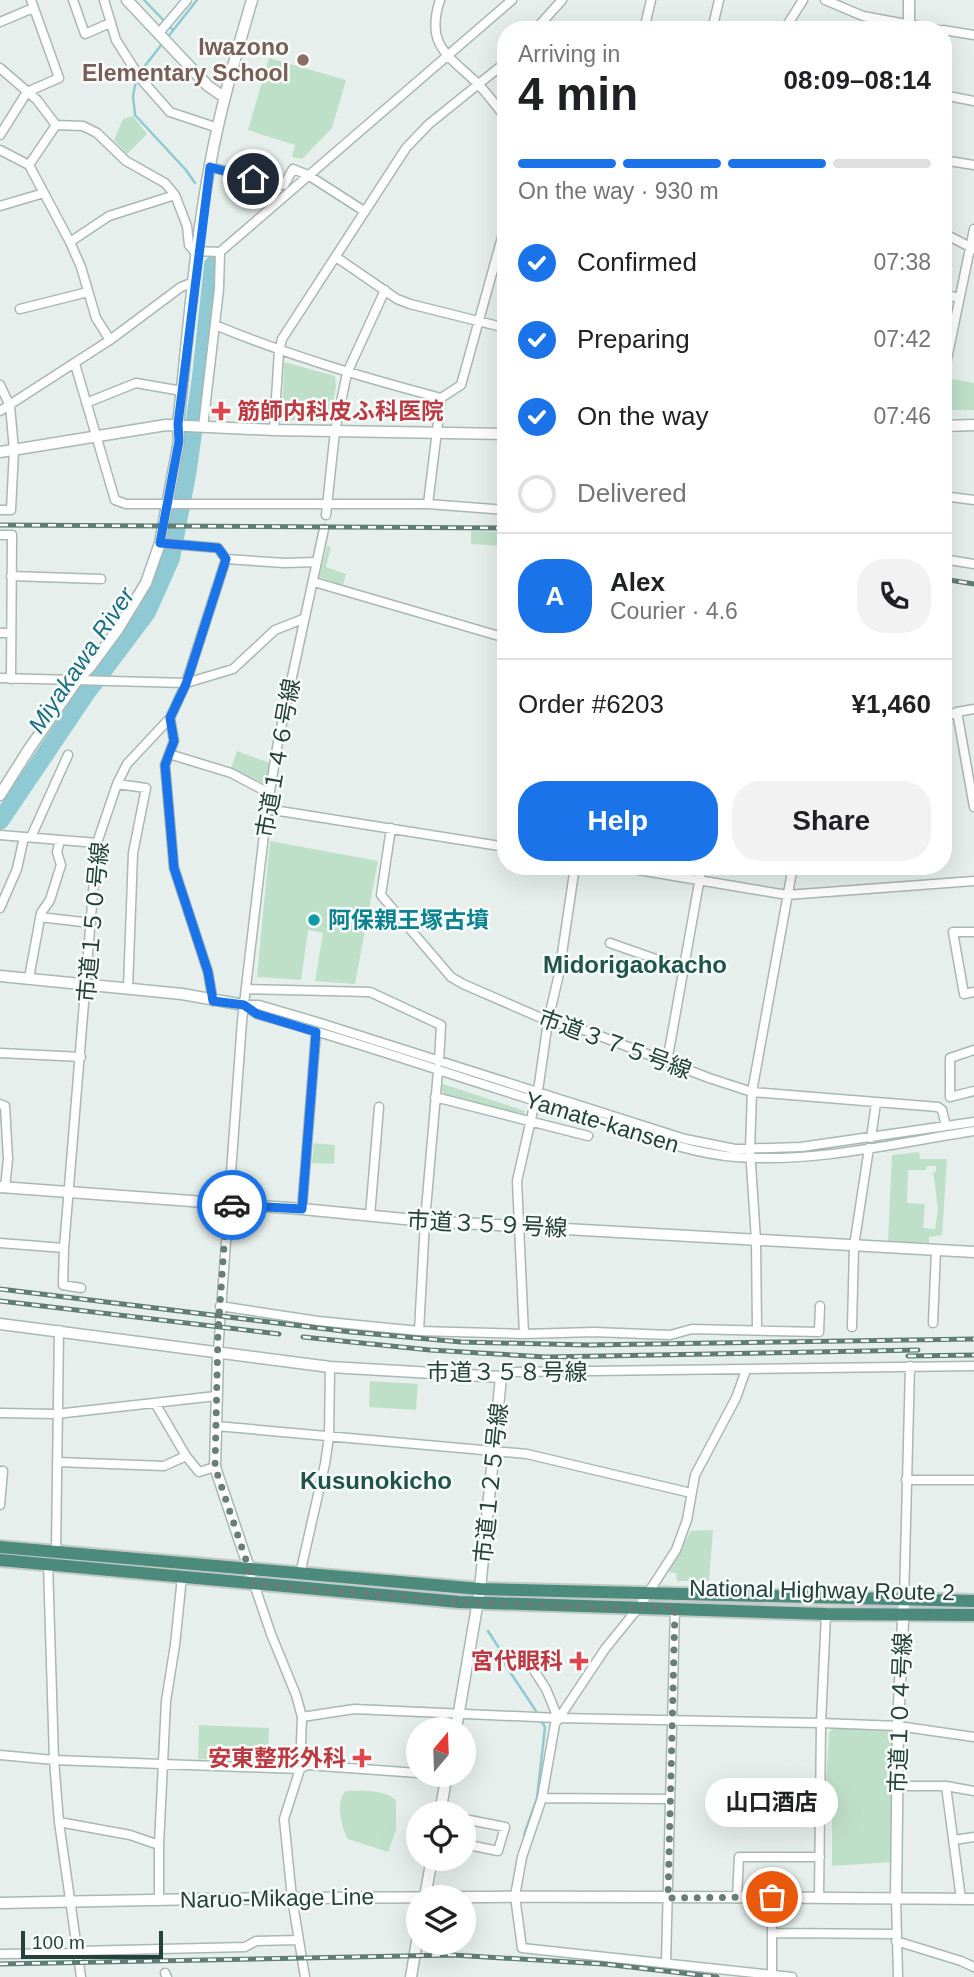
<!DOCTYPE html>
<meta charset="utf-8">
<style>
body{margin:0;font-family:Helvetica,"Noto Sans JP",sans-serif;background:#f2f2f2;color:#202124;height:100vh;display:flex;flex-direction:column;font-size:26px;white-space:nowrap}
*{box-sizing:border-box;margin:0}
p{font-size:23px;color:#757577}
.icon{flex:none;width:38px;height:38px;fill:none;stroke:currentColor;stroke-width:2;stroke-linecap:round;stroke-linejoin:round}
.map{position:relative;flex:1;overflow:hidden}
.drawer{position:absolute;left:497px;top:21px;width:455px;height:854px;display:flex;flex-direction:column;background:#fff;border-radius:28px;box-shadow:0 7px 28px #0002}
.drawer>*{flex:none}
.needle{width:46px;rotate:19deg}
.controls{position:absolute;left:406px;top:1717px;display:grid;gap:14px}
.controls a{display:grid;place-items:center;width:70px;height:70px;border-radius:50%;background:#fff;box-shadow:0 7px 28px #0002;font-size:35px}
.scale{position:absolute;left:21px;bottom:18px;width:142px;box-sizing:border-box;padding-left:7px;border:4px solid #24423a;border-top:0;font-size:19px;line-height:24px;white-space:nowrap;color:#24423a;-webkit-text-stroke:5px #f7fbf9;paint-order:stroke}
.pin{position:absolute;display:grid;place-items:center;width:60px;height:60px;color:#fff;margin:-30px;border:4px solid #fff;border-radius:50%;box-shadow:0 2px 7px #0007}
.courier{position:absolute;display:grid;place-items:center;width:70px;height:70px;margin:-35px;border:5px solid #1a73e8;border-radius:50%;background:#fff;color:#222;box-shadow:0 2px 9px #0007}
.bubble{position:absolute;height:49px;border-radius:24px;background:#fff;box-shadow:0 7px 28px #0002;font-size:23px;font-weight:700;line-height:49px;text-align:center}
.head em{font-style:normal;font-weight:700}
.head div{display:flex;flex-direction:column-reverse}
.head{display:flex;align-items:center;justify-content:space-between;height:119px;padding:0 21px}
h1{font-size:46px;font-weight:700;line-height:52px}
.bar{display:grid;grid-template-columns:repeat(4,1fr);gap:10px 7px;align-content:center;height:84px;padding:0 21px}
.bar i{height:9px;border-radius:5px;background:#e0e0e0}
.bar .on{background:#1a73e8}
.bar p{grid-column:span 4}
.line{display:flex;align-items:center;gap:18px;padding:0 21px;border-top:2px solid #e0e0e0}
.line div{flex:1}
.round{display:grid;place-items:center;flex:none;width:74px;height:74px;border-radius:28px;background:#f2f2f2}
ol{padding:0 21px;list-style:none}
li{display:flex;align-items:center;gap:21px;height:77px}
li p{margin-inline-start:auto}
li .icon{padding:7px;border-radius:50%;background:#1a73e8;color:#fff;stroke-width:4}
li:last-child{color:#757577}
li i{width:38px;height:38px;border:4px solid #e0e0e0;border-radius:50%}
.primary-button{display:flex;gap:14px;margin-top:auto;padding:14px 21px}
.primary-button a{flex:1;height:80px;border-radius:28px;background:#1a73e8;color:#fff;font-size:28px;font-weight:700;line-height:80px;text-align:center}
.primary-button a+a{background:#f2f2f2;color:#202124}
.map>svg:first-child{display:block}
.green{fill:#bfe0c8;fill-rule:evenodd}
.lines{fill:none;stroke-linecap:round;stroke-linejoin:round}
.stream{stroke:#8ec9d4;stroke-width:2.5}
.river{stroke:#8ec9d4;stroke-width:18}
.minor-casing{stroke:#a8b8b2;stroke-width:11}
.tertiary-casing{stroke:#a8b8b2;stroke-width:13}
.trunk-casing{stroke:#c2cac8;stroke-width:16}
.minor{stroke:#fff;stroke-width:8}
.tertiary{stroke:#fff;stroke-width:10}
.trunk{stroke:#4c8a7c;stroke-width:12}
.rail-casing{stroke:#5f7d75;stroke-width:5}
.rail{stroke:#f7fbf9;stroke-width:2.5;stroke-dasharray:8;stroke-linecap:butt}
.done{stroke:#687f78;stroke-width:7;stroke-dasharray:0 12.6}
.route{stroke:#1a73e8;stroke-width:9}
.education-dot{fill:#8d6e63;stroke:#f7fbf9;stroke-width:2.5}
.health-dot{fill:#e0444e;stroke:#f7fbf9;stroke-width:2.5}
.culture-dot{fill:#0f9aa8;stroke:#f7fbf9;stroke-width:2.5}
.labels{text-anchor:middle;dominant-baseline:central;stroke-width:5;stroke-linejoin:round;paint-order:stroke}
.education-label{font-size:23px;font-weight:bold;fill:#785e54;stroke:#f7fbf9;text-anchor:end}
.health-label{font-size:23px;font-weight:bold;fill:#be3a42;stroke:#f7fbf9;text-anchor:end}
.street-label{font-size:23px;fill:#24423a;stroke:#f7fbf9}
.culture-label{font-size:23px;font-weight:bold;fill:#0d838f;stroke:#f7fbf9;text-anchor:start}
.water-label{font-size:24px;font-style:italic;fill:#1c6f80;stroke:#f7fbf9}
.neighbourhood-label{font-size:24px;font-weight:bold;fill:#1f5548;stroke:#f7fbf9}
</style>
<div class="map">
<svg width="974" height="1977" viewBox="0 0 974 1977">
<rect width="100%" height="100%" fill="#e6efeb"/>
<path class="green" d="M 269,58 L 346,80 L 332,128 L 302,159 L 292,157 L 295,145 L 248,130 Z
M 133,116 L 147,134 L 127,154 L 114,140 L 123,119 Z
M 284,362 L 335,376 L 336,386 L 330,420 L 282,420 Z
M 951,379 L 974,383 L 974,410 L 946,410 Z
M 471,531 L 506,532 L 506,546 L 471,544 Z
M 327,546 L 331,547 L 326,567 L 346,574 L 343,585 L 319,577 Z
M 237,751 L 270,763 L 267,785 L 231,768 Z
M 270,841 L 378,861 L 355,984 L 315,981 L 323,933 L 308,930 L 301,980 L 257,977 Z
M 440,1083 L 525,1111 L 524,1114 L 518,1112 L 517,1114 L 444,1095 Z
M 314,1143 L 335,1145 L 334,1164 L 312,1163 Z
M 919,1152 L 920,1159 L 947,1159 L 942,1235 L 929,1237 L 929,1243 L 888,1241 L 892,1155 ZM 927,1166 L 936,1166 L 936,1172 L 933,1171 L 938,1209 L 935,1229 L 923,1228 L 925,1204 L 907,1203 L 908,1170 L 926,1170 Z
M 370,1381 L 418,1384 L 416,1410 L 369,1407 Z
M 713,1530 L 709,1581 L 677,1581 L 676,1573 L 668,1572 L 691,1531 Z
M 199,1725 L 269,1728 L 268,1761 L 198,1759 Z
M 833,1728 L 887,1729 L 893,1733 L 892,1862 L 832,1866 L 832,1813 L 824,1812 L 829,1733 Z
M 346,1791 C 362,1791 383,1789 396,1800 L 396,1830 L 388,1852 L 348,1839 C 341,1827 335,1801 346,1791 Z"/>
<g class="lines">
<path class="stream" d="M 144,0 L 173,30
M 167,38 L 197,0
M 162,44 L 137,76 L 133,96 L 135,115 L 186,170 L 195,183
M 488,1631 L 499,1648 L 506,1666 L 536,1711
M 524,1835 L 537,1798 L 545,1727 L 542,1722"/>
<path class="river" d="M 0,821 L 87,692 L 147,612 L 171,558 L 187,475 L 201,377 L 213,265"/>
<g class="minor-casing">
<path id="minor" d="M 73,0 L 85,34 L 110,23
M 104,0 L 116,40 L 140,78 L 170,112 L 218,128
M 440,0 C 425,45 448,55 477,83 C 488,94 496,106 506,118
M 825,0 L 863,16 L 938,30
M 0,22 L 33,8
M 535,30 L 562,0
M 644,30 L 651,0
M 712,30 L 719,0
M 784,30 L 803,0
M 943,30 L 974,35
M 159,33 L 187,0
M 0,68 L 37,100 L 56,125 L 83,126 L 97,133 L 126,161 L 165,183 L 175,195 L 187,226 L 189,245 L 194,251 L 220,252 L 512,0
M 943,95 L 974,101
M 0,135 L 27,92 L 59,78 L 31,0
M 0,150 L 29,165 L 70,242 L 81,267 L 96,318 L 110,340
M 943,160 L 974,165
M 29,165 L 56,125
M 210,167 L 284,185 L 293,169 L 308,175 L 364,211
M 0,206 L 44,193
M 943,233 L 974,249
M 70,242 L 109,216 L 175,195
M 336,257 L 397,299 L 410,304 L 506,328
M 943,294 L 959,298
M 20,309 L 88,292
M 215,325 C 290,356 362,377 441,398
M 75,364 L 115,500 L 126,504 L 428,504 L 506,510
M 943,378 L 974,229
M 0,385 L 10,406 L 14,450 L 11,510 L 0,510
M 86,403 L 136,383 L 182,391
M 0,411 L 110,340 L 181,287 L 194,282
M 203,427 L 219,289 L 220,252
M 274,430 L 279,351 L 282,339 L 406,148 L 429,124 L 506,62
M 943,496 L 974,500
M 428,504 L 441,398 L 461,385 L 506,223
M 326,515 L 335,431 L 347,373 L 385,290
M 0,535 L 12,535 L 11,679
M 226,559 L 285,563 L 316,562
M 943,559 L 974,564
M 11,576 L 101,579
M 314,582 L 506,638
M 0,633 L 11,633
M 0,678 L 186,683 L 233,669 L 275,630 L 303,619
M 957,712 L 974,807
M 170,718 L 174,741 L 165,765 L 174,868 L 208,972 L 213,1001
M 943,718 L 957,712 L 974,709
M 169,754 L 231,773 L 269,793
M 117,784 L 146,788 L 133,853 L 128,988
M 267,809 L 506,847
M 391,828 L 381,895 L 451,977 L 463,984 L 548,1021 L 587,1031 L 709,1078 L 752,1092 L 938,1107 L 942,1110 L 946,1126
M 0,835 L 97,843
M 31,837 L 68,755
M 615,866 L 787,895 L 974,881
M 0,908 L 17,869 L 24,837
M 40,917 L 91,923
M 974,932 L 953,932 L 964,994 L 974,992
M 610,943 L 684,969
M 29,978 L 41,913 L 50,900 L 61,865 L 57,852 L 60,840
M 247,989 L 370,992 L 441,1025 L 439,1062
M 244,1005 L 257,1014 C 368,1045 477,1084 588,1117 C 636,1132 685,1153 736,1157 C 815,1163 897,1143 974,1131
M 244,1005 L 259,1005 L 317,1022 L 685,1139 L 735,1149 L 801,1147 L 974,1122
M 974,1050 L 950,1058 L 950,1097 L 974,1091
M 0,1053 L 81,1057
M 667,1062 L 702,866
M 435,1097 L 588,1136
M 0,1104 L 5,1106 L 8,1159 L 5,1188
M 871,1138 L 876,1103
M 302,1209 L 316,1032
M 370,1216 L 379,1107
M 0,1243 L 64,1248
M 81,1288 L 63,1285 L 64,1248 L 97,843 L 117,784 L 127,764 L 170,718 L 186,683 L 226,559 L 218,548 L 160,543
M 220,1306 L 318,1321 L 419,1331 L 524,1334 L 594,1332 L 670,1335 L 692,1329 L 819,1332 L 820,1306
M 933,1323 L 936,1250
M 852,1327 L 854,1246 L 869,1148
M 757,1329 L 756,1240 L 750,1149 L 752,1092 L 793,866
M 419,1331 L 425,1221 L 438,1071
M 524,1334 L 517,1181 L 539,1084 L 548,1021 L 559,974 L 575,866
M 218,1352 L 242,1021 L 267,809 L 278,742 L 324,529
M 746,1370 L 736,1398 L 695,1475 L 687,1520 L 676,1550 L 639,1607 L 605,1649 L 555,1724 L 542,1798 L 522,1857 L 515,1896 L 522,1948 L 792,1977
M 501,1377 L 515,1372 L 974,1366
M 155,1403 L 186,1456 L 199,1472 L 215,1467
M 0,1413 L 56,1414 L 216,1396
M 216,1426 L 527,1454 L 691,1493
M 57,1462 L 164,1466 L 186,1456
M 0,1471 L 3,1471 L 0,1505
M 906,1480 L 974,1480
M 56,1551 L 59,1330
M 48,1564 L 54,1760 L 59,1822 L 81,1977
M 300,1574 L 325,1464 L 329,1437 L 330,1367
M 254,1584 L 271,1634 L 296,1695 L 302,1717 L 300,1769 L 284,1819 L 292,1898 L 305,1977
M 904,1600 L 910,1366
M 527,1659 L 546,1689 L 558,1718
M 302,1717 L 354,1709 L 558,1718 L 821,1723 L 898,1726 L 974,1737
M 0,1755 L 54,1760 L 300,1769 L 307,1765 L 418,1773
M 436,1774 L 447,1775
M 897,1786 L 946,1786 L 974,1791
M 946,1786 L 961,1899
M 542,1798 L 670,1799
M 464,1819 L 505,1827 L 498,1851 L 464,1844
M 59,1822 L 130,1835 L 159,1845
M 954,1840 L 974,1837
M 772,1897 L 772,1977
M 819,1897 L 821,1723 L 826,1614
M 737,1898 L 739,1857 L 820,1857
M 896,1898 L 898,1977
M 159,1899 L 159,1845 L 166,1701 L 175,1645 L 182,1577
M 772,1933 L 896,1934
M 896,1941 L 961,1961 L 974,1967
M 78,1951 L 245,1947 L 256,1941 L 298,1940
M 0,1954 L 78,1953
M 666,1963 L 675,1607
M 165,1973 L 167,1977"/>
</g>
<g class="tertiary-casing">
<path id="tertiary" d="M 127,0 L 208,86 L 224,97
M 909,30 L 909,0
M 943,426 L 974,425
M 0,452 L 166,425 L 274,430 L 506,434
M 0,795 L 29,749 L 78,679 L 90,667 L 118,629 L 146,583 L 160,543 L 179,441 L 178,424 C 188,338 194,250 210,165 C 220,109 236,55 252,0
M 0,976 L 182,994 L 244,1005
M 0,1187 L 302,1209 L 425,1221 L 974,1252
M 0,1324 L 330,1367 L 501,1377 L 480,1589 L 456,1729
M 218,1352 L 215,1467 L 251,1574
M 440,1813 L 447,1774
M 425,1897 L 432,1858
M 896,1898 L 898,1726 L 904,1600
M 0,1903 C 325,1895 649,1896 974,1899
M 411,1977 L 418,1935"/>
</g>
<g class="trunk-casing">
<path id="trunk" d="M 0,1547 L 480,1589 L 974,1601
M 0,1560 L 459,1602 L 826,1614 L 974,1615"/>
</g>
<use href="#minor" class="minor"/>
<use href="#tertiary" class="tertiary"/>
<use href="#trunk" class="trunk"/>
<g class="rail-casing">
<path id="rail" d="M 0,525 L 506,528
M 943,579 L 974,584
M 0,1289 L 351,1332 L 461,1342 L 587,1345 L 974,1339
M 0,1301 L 279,1334
M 303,1337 L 430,1350 L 546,1357 L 918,1350
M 908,1356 L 974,1355
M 0,1964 L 453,1955 L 604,1964 L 717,1977"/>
</g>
<use href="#rail" class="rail"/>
</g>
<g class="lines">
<path class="done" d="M 232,1205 L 227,1204 L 218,1333 L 215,1467 L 254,1584 L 459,1602 L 612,1608 L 675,1607 L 668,1898 L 772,1897"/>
<path class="route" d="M 232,1205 L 302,1209 L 316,1032 L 257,1014 L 244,1005 L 213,1001 L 208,972 L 174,868 L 165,765 L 174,741 L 170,718 L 186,684 L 226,559 L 218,548 L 160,543 L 179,441 L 178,424 L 210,167 L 253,179"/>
</g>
<circle class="education-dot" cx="303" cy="60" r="7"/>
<g class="health-dot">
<path d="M217.5 400.5h7v7h7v7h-7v7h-7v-7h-7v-7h7z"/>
<path d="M575.5 1650.5h7v7h7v7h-7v7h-7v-7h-7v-7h7z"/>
<path d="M358.5 1747.5h7v7h7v7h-7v7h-7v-7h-7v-7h7z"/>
</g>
<circle class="culture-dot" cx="314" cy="920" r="7"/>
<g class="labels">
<g class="education-label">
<text x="289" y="47">Iwazono<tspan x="289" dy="26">Elementary School</tspan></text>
</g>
<g class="health-label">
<text x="237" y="411" text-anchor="start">筋師内科皮ふ科医院</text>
<text x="563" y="1661">宮代眼科</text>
<text x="346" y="1758">安東整形外科</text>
</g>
<g class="street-label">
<text transform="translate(278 758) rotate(-80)">市道１４６号線</text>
<text transform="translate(93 922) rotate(-85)">市道１５０号線</text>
<text transform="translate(615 1044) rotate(20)">市道３７５号線</text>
<text transform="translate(602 1122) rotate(17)">Yamate-kansen</text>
<text transform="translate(487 1224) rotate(3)">市道３５９号線</text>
<text x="507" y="1372">市道３５８号線</text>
<text transform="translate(491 1483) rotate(-84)">市道１２５号線</text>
<text transform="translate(822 1590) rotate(1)">National Highway Route 2</text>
<text transform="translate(900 1713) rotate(-88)">市道１０４号線</text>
<text transform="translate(277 1898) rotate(-1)">Naruo-Mikage Line</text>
</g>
<g class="culture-label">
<text x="328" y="920">阿保親王塚古墳</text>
</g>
<g class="water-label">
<text transform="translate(81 660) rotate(-56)">Miyakawa River</text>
</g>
<g class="neighbourhood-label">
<text x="635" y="964">Midorigaokacho</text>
<text x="376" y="1480">Kusunokicho</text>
</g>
</g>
</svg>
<div class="controls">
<a><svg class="needle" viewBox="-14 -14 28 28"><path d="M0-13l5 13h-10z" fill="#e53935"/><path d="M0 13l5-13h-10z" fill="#757577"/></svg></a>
<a><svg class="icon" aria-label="locate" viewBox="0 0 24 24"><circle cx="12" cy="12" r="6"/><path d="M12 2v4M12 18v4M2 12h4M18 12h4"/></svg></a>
<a><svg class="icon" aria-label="layers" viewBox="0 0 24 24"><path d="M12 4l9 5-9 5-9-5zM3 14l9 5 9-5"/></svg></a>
</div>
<div class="scale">100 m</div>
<div class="pin" style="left:772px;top:1897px;background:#ea580c"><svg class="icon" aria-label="bag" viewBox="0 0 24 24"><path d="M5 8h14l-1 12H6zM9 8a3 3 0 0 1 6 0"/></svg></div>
<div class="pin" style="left:253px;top:179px;background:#1f2937"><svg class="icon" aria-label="home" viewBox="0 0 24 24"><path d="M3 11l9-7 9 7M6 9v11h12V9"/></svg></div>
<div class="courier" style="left:232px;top:1205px"><svg class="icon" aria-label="car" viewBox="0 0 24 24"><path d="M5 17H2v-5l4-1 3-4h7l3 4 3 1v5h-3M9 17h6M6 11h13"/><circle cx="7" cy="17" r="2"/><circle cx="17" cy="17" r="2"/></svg></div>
<div class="bubble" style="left:705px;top:1778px;width:133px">山口酒店</div>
<section class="drawer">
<div class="head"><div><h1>4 min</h1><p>Arriving in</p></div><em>08:09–08:14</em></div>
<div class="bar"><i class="on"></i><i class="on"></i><i class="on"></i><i></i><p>On the way · 930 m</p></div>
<ol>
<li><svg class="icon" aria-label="check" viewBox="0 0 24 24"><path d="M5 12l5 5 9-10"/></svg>Confirmed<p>07:38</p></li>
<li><svg class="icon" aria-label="check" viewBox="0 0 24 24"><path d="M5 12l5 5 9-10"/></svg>Preparing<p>07:42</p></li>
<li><svg class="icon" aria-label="check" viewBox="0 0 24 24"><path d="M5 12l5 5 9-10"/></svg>On the way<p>07:46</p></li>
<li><i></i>Delivered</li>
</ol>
<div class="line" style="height:126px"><b class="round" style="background:#1a73e8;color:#fff">A</b><div><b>Alex</b><p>Courier · 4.6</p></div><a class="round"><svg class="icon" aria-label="phone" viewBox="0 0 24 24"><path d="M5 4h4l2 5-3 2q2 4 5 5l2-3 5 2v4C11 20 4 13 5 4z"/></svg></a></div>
<div class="line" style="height:91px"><div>Order #6203</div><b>¥1,460</b></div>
<div class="primary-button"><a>Help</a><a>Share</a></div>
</section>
</div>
